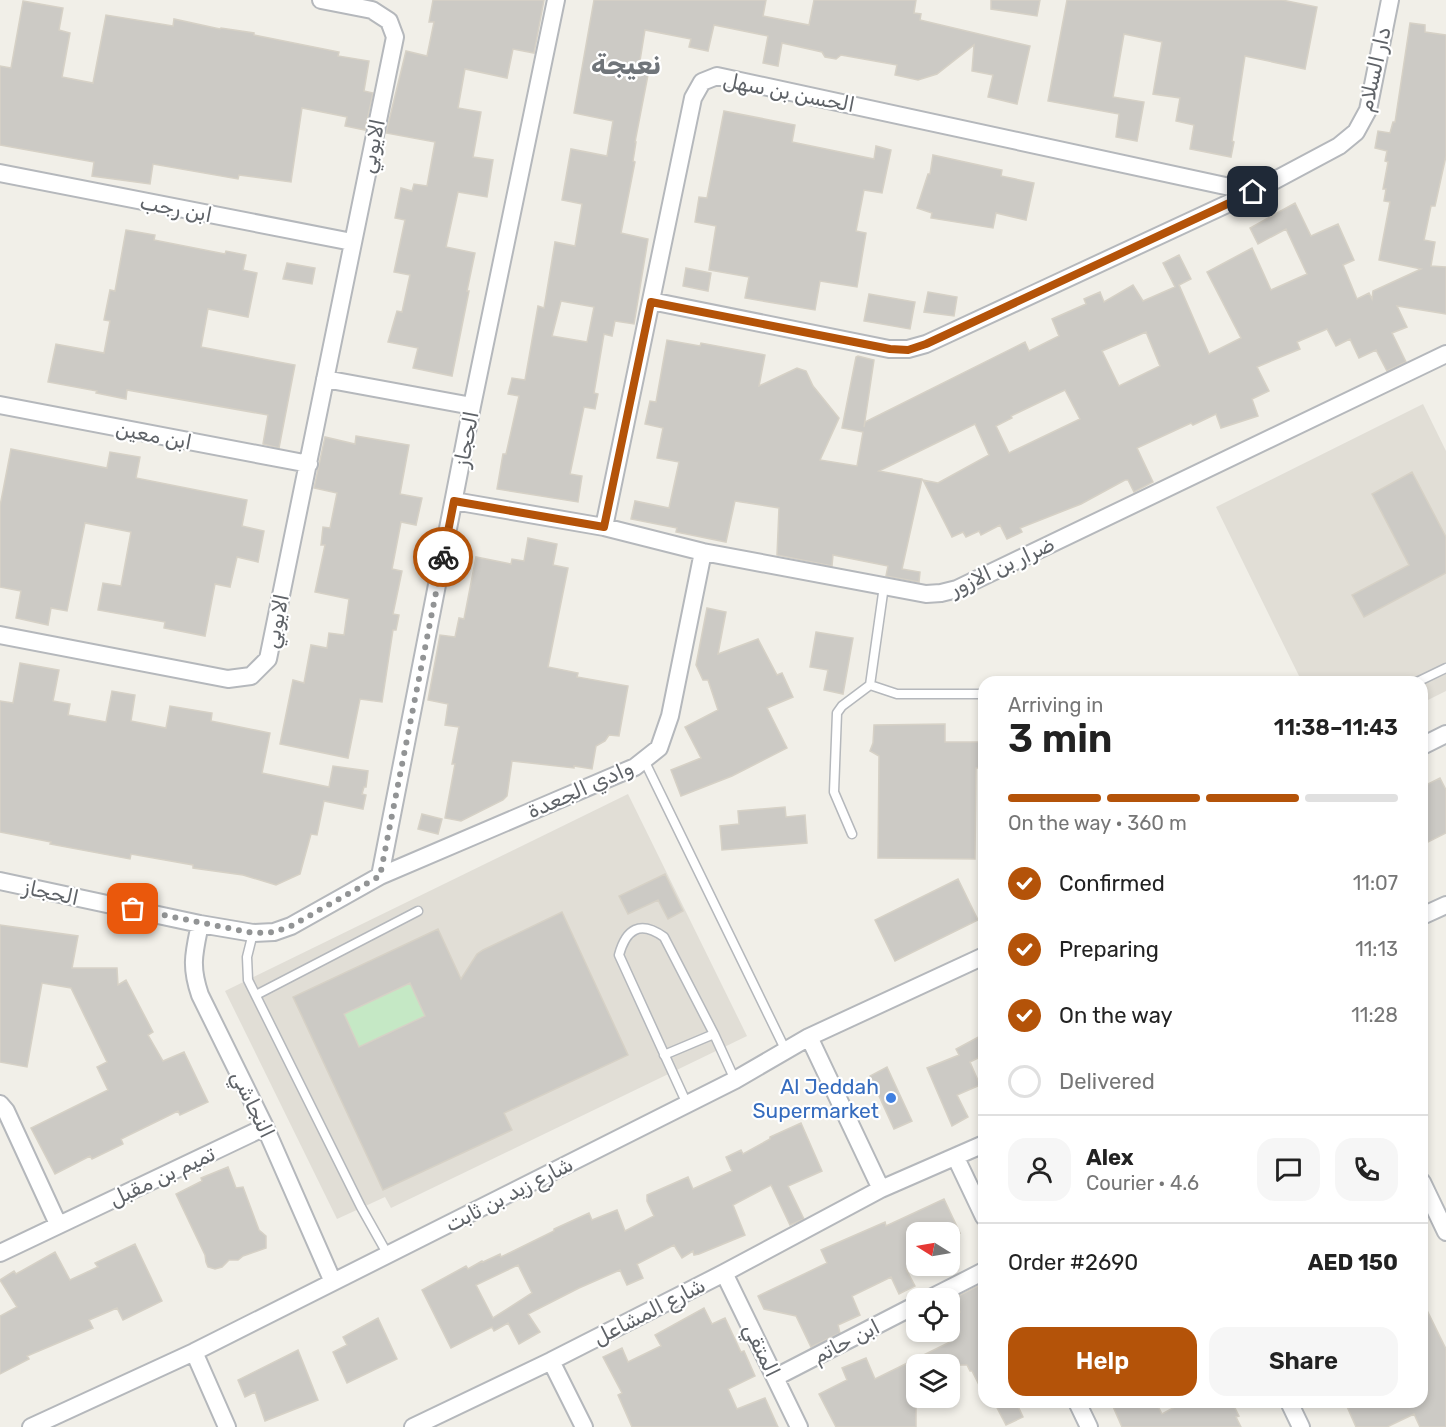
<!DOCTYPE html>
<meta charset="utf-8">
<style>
body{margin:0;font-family:Rubik,"Noto Naskh Arabic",sans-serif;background:#f6f6f6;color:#222;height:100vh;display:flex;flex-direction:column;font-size:22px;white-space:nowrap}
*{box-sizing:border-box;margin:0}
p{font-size:20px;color:#767676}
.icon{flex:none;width:33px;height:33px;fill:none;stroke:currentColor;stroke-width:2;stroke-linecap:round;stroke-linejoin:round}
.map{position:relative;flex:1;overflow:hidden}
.details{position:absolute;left:978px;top:676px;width:450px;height:732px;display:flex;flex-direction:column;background:#fff;border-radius:18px;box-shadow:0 3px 9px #0003}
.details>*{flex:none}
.needle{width:39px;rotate:281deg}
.buttons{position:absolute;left:906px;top:1222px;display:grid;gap:12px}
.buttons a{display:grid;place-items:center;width:54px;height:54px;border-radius:12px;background:#fff;box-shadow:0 3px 9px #0003;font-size:30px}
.pin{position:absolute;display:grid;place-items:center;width:51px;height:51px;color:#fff;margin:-26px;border-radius:12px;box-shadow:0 3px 9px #0006}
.courier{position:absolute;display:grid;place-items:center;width:60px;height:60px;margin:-30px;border:4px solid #b45309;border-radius:50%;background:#fff;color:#222;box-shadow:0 2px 8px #0007}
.overview em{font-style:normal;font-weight:600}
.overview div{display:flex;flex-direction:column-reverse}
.overview{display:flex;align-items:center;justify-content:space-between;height:102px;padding:0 30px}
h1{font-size:39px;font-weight:600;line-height:45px}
.bar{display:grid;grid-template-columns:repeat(4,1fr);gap:9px 6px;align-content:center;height:72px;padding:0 30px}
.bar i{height:8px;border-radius:4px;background:#e0e0e0}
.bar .active{background:#b45309}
.bar p{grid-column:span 4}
.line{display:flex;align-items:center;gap:15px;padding:0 30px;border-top:2px solid #e0e0e0}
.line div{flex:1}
.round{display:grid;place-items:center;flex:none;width:63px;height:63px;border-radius:18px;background:#f6f6f6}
ol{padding:0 30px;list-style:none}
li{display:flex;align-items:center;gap:18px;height:66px}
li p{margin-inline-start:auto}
li .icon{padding:6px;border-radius:50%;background:#b45309;color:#fff;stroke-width:4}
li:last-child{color:#767676}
li i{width:33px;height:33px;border:3px solid #e0e0e0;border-radius:50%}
.button{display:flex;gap:12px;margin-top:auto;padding:12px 30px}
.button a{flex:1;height:69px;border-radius:18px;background:#b45309;color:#fff;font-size:24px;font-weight:600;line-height:69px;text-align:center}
.button a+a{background:#f6f6f6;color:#222}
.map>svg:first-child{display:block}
.education{fill:#e1ded6}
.green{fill:#c5e8c5}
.building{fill:#cccac5;stroke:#d6d1c6;stroke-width:1.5;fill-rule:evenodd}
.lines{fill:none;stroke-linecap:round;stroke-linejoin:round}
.lane-casing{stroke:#b5b8bc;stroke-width:11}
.street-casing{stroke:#b5b8bc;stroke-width:20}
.lane{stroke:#fff;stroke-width:8}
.street{stroke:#fff;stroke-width:16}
.done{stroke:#929495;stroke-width:6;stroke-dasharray:0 10.8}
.route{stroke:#b45309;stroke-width:8}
.shop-dot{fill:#3f7fe0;stroke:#fff;stroke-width:2}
.labels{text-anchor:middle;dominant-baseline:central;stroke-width:4.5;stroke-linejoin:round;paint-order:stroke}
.street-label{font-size:21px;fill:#5f6368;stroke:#fff}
.shop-label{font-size:21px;fill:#366cbe;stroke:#fff;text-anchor:end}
.district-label{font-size:27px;font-weight:bold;fill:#70757a;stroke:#fff}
</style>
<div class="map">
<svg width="1446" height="1427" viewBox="0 0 1446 1427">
<rect width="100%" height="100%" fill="#f1efe8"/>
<path class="education" d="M 1423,404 L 1446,451 L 1446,691 L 1422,703 L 1422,682 L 1302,682 L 1216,507 Z
M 628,794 L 747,1036 L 391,1208 L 385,1197 L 337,1219 L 225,991 Z"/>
<path class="green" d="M 410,983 L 425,1016 L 359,1047 L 344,1014 Z"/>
<path class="building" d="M 433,0 L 544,0 L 534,53 L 513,49 L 507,78 L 465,69 L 458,108 L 481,112 L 473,157 L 493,160 L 487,197 L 458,192 L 446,247 L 475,253 L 467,291 L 469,291 L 452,376 L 413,368 L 418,348 L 388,342 L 397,311 L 402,312 L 410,275 L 394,272 L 405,220 L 395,218 L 401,188 L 412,191 L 414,184 L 427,186 L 435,142 L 386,133 L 406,51 L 427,56 L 434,22 L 429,22 Z
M 594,0 L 766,0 L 763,16 L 809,25 L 814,0 L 916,0 L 914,13 L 921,14 L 920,20 L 1030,46 L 1017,104 L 988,97 L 993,75 L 972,71 L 974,45 L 937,74 L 918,80 L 895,75 L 897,65 L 841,55 L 836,59 L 825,57 L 822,52 L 782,43 L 778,66 L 763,63 L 768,36 L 714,25 L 708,51 L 689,47 L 691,39 L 645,30 L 638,73 L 648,75 L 635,142 L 636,142 L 633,161 L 635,162 L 621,233 L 648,239 L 634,324 L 615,321 L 612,336 L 604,334 L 594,393 L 598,394 L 595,409 L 584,407 L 570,474 L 582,476 L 578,502 L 497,489 L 503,454 L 506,454 L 519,396 L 508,394 L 512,378 L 525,380 L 538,306 L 544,308 L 555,242 L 575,246 L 582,204 L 562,200 L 571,149 L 607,156 L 613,121 L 574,113 ZM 561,301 L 594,307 L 587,342 L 552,336 Z
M 991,0 L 1040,0 L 1037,16 L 991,9 Z
M 1067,0 L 1282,0 L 1317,7 L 1305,69 L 1245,56 L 1232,141 L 1234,142 L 1231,157 L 1190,149 L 1194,125 L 1176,121 L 1180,98 L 1153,94 L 1162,42 L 1124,34 L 1113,97 L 1144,102 L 1137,141 L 1116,137 L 1119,114 L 1048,101 Z
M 23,1 L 63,8 L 59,30 L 70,33 L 62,77 L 93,83 L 106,15 L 173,26 L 174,19 L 220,29 L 221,28 L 254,33 L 254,35 L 339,52 L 338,56 L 369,61 L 364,91 L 373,93 L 365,130 L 345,126 L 347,117 L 302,108 L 291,182 L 239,175 L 238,179 L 153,164 L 150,184 L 92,176 L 94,162 L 0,145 L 0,66 L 11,68 Z
M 1410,23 L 1425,25 L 1425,32 L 1446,35 L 1446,156 L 1435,206 L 1431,206 L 1424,240 L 1435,242 L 1431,266 L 1446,267 L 1446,314 L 1397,306 L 1407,327 L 1392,333 L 1406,362 L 1387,371 L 1376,350 L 1359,358 L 1350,339 L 1336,346 L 1327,329 L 1297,342 L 1300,349 L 1257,367 L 1269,391 L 1252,399 L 1258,416 L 1221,428 L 1216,414 L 1193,425 L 1191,423 L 1137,448 L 1153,482 L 1134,492 L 1128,480 L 1125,480 L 1081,504 L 1020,528 L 1022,532 L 1007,539 L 1000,525 L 981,535 L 979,531 L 966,537 L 963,532 L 952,537 L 923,480 L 938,483 L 989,455 L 975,424 L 879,471 L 922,479 L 902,569 L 920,572 L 919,582 L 886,576 L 888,566 L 833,555 L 832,566 L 777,555 L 779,508 L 735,501 L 726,542 L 676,532 L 677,528 L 631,519 L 635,501 L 669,508 L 679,462 L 657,458 L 663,428 L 645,424 L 650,401 L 656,402 L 667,340 L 700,346 L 701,343 L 765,355 L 759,386 L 797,368 L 806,371 L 813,386 L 839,418 L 820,460 L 857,466 L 863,432 L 842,428 L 856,357 L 858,356 L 874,360 L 864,427 L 865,422 L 1025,342 L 1029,351 L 1059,336 L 1052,319 L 1086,304 L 1084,299 L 1100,292 L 1104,302 L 1133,285 L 1143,301 L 1175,287 L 1163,263 L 1179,255 L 1191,279 L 1179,285 L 1209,354 L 1241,338 L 1207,272 L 1252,248 L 1271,290 L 1307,274 L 1286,229 L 1258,244 L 1250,228 L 1295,203 L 1311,236 L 1338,224 L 1354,260 L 1343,265 L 1357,299 L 1369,293 L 1372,299 L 1373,291 L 1421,269 L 1379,260 L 1390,202 L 1384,201 L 1386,189 L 1383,189 L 1388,162 L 1385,161 L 1387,151 L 1375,148 L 1378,131 L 1390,133 L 1393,122 L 1395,122 ZM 1146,332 L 1160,366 L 1119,386 L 1102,351 ZM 1065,390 L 1080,419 L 1009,453 L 996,426 L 1012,418 L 1011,416 Z
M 724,111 L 795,125 L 792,142 L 874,159 L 876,146 L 891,150 L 882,193 L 864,190 L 856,231 L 866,233 L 857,287 L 820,281 L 815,310 L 745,298 L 749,277 L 709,270 L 716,226 L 695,222 L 699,197 L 707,198 Z
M 933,155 L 1002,170 L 1001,176 L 1034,183 L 1026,220 L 996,213 L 993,228 L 931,218 L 932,213 L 917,208 L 928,174 L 930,174 Z
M 126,230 L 155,235 L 154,240 L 225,254 L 226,251 L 246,255 L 243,270 L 257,273 L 248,317 L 208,309 L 201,347 L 295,365 L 279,448 L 263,444 L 268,415 L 127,390 L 126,399 L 96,393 L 97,391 L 48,382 L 56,344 L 104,353 L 110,321 L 104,320 L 110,290 L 115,291 Z
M 287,263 L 315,268 L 312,284 L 283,279 Z
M 686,268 L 711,273 L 708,291 L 683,286 Z
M 928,292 L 957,297 L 954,316 L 924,312 Z
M 869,294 L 915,302 L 910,329 L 864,321 Z
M 356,436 L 409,445 L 400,494 L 422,498 L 416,525 L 401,522 L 392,569 L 402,571 L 393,614 L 399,615 L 396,630 L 393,630 L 382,702 L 360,699 L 348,758 L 280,744 L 293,680 L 304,683 L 311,645 L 327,648 L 329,633 L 344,635 L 349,599 L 315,592 L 325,545 L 321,545 L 323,527 L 330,528 L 337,493 L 314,488 L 325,437 L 355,444 Z
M 11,449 L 107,468 L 110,452 L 140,457 L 136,478 L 247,500 L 242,526 L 264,531 L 258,562 L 237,557 L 230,587 L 215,584 L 205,636 L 164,628 L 165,622 L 98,610 L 103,583 L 121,586 L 131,532 L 85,523 L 67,611 L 51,608 L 48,625 L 16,618 L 21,591 L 0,587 L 0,506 Z
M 1412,472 L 1446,537 L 1446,573 L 1364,617 L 1352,595 L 1409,565 L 1372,494 Z
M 528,538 L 557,544 L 553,565 L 568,568 L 548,667 L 578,673 L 577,677 L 628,686 L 619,736 L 609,735 L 605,741 L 596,746 L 592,769 L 574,766 L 574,768 L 512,761 L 507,796 L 503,800 L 461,821 L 445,818 L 455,764 L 452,764 L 459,727 L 445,725 L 448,704 L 428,700 L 440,635 L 455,637 L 459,618 L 464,619 L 476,557 L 511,564 L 512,559 L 524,561 Z
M 707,608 L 726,612 L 718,654 L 758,639 L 777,675 L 782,673 L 793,697 L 767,708 L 787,748 L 732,776 L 681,796 L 671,770 L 701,758 L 685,727 L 718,710 L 708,680 L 703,680 L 696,665 Z
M 816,632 L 853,638 L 843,694 L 824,690 L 828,670 L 810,667 Z
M 20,663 L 59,670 L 53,701 L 70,704 L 68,715 L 106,722 L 112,691 L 135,695 L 131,721 L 166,728 L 170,706 L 212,713 L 211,721 L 270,733 L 262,773 L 329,787 L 333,766 L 368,771 L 366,787 L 364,787 L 362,794 L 366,795 L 363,809 L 324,801 L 317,835 L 311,834 L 300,874 L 276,885 L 243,875 L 193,868 L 193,865 L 131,854 L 130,859 L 50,844 L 51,842 L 0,832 L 0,701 L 13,703 Z
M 945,724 L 945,742 L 982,742 L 982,749 L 984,749 L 984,768 L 976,768 L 975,859 L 878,858 L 879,756 L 870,751 L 873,743 L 874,725 Z
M 1440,778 L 1446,790 L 1446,833 L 1428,842 L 1422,829 L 1422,787 Z
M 785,807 L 786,817 L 805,815 L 807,843 L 722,850 L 720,826 L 739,824 L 738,811 Z
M 422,814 L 442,819 L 438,834 L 418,829 Z
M 665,874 L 683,911 L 668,919 L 658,900 L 628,914 L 619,896 Z
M 958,879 L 978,920 L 895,961 L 875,920 Z
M 562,912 L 628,1055 L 504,1113 L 512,1130 L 383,1190 L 293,997 L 438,929 L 461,979 L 477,954 L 483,950 ZM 410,983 L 425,1016 L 359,1047 L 344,1014 Z
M 0,925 L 78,936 L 72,968 L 117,968 L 118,985 L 126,980 L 153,1032 L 148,1035 L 163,1061 L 184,1052 L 208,1102 L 180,1115 L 178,1111 L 121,1139 L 123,1144 L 92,1159 L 90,1156 L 55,1174 L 31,1128 L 108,1090 L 97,1067 L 107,1062 L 71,988 L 42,983 L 27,1067 L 0,1062 Z
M 984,1034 L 984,1055 L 970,1062 L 980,1085 L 957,1095 L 968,1117 L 952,1126 L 927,1068 L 959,1055 L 956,1049 Z
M 887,1067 L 912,1121 L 894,1129 L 870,1076 Z
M 801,1123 L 822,1171 L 788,1186 L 804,1219 L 790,1225 L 771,1185 L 733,1205 L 745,1235 L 699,1254 L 694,1255 L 693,1251 L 682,1258 L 674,1245 L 637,1264 L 643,1278 L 627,1285 L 620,1270 L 579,1288 L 528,1314 L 540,1332 L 519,1344 L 508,1323 L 494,1331 L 492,1327 L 451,1348 L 422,1290 L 466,1266 L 468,1269 L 482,1261 L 483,1262 L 500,1254 L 501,1257 L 554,1231 L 554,1229 L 589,1213 L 592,1220 L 617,1210 L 625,1231 L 654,1216 L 647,1201 L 647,1195 L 688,1177 L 693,1189 L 732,1171 L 726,1157 L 741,1150 L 743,1154 L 770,1139 L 770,1137 ZM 518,1265 L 532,1293 L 493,1318 L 476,1285 Z
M 228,1167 L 236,1188 L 243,1187 L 259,1230 L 266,1236 L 266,1248 L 243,1256 L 238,1260 L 229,1260 L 222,1267 L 215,1269 L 208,1267 L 206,1262 L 205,1255 L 176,1194 L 202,1181 L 201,1178 Z
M 944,1199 L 960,1233 L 916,1233 L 916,1264 L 906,1269 L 915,1286 L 899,1294 L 891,1277 L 852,1296 L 860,1315 L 838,1325 L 840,1333 L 811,1347 L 796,1316 L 764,1309 L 758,1296 L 827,1263 L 821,1250 L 885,1222 L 886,1226 Z
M 135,1244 L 162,1301 L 123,1320 L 117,1308 L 89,1320 L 93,1328 L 27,1356 L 29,1359 L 0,1374 L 0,1316 L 17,1307 L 0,1280 L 14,1271 L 16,1274 L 55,1252 L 70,1280 L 98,1267 L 95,1263 Z
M 984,1283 L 984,1395 L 972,1371 L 970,1371 L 967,1365 L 916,1365 L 916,1427 L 836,1427 L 819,1394 L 847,1380 L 842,1368 L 866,1358 L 875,1379 L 950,1342 L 950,1318 L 960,1312 L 954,1298 Z
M 1422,1300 L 1446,1349 L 1446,1427 L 1420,1427 L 1414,1414 L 1387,1427 L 1356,1427 L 1345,1402 L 1422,1402 Z
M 704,1308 L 712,1324 L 725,1318 L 741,1352 L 744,1351 L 755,1376 L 728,1389 L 737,1409 L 765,1398 L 778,1427 L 632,1427 L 618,1395 L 622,1393 L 603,1357 L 622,1348 L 628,1362 L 661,1346 L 655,1335 Z
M 378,1318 L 397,1359 L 347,1383 L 333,1352 L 347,1345 L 343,1337 Z
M 298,1350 L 318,1400 L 265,1421 L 255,1392 L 245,1397 L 238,1380 Z
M 994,1402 L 1016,1402 L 1023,1417 L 1006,1425 Z
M 1111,1402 L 1156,1402 L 1162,1414 L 1184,1402 L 1232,1402 L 1239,1416 L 1236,1417 L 1241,1427 L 1122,1427 Z"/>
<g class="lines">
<g class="lane-casing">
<path id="lane" d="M 1417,682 L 1446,668
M 870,685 L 897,694 L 984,694
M 644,760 L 786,1051
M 852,834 L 834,792 L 837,713 L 842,706 L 870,685 L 884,586
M 253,933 L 247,957 L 248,980 L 361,1207 L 388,1255
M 256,995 L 418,911
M 664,1055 L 714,1034
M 687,1104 L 619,955 C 626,929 640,920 664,937 L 714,1034 L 735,1080"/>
</g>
<g class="street-casing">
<path id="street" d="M 0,173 L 352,242
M 651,301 L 889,349 L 908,349 L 926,344 L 1253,192 L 1339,146 L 1356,132 L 1368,110 L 1390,0
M 325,379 L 472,406
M 0,405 L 309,464
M 454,501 L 604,527 L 703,552 L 926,594 L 941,593 L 957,589 L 1446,354
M 604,527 L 693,98 L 702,82 L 717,76 L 1253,192
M 0,635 L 228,679 L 251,676 L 268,659 L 395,37 L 389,21 L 372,10 L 321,0
M 1422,746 L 1446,734
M 380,876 L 472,406 L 556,0
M 0,881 L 200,924 L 253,933 L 274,932 L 291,926 L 380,876 L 635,767 L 659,748 L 670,716 L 703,552
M 1422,916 L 1446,905
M 200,924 C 194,953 190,966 200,995 L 265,1127 L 333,1282
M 809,1037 L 881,1189
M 0,1104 L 6,1111 L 58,1224
M 956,1158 L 984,1217
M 1422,1182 L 1446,1232
M 0,1253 L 265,1127
M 724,1273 L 799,1427
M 929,1299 L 984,1271
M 194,1352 L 227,1427
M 551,1361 L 584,1427
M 776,1377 L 916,1305
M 1077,1402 L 1089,1427
M 1289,1402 L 1301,1427
M 31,1427 L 194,1352 L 735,1080 L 809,1037 L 984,956
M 413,1427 L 551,1361 L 724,1273 L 881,1189 L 984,1144"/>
</g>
<use href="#lane" class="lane"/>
<use href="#street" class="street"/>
</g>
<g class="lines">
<path class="done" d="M 133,909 L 253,933 L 274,932 L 291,926 L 380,876 L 443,557"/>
<path class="route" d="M 443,557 L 454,501 L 604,527 L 651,302 L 890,349 L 908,350 L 926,344 L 1253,192"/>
</g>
<circle class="shop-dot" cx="891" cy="1098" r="6"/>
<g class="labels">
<g class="street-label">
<text transform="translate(1374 69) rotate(-77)">دار السلام</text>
<text transform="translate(789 92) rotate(11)">الحسن بن سهل</text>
<text transform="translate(372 146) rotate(-78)">الايوبي</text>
<text transform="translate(176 208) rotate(11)">ابن رجب</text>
<text transform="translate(154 435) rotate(11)">ابن معين</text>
<text transform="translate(466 439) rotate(-79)">الحجاز</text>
<text transform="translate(1002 566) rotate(-25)">ضرار بن الازور</text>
<text transform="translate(276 621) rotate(-78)">الايوبي</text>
<text transform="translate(580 789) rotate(-24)">وادي الجعدة</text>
<text transform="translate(51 892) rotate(12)">الحجاز</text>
<text transform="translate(253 1104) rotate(64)">النجاشي</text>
<text transform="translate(162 1176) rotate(-25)">تميم بن مقبل</text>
<text transform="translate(509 1194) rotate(-27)">شارع زيد بن ثابت</text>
<text transform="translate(649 1311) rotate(-27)">شارع المشاعل</text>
<text transform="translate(846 1341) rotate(-27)">ابن حاتم</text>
<text transform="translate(762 1350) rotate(64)">المتقي</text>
</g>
<g class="shop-label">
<text x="879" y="1086">Al Jeddah<tspan x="879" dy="24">Supermarket</tspan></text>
</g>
<g class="district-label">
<text x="626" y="65">نعيجة</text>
</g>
</g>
</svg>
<div class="buttons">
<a><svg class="needle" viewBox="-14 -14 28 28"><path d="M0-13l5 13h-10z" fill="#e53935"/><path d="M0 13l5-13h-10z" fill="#767676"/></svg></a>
<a><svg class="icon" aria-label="locate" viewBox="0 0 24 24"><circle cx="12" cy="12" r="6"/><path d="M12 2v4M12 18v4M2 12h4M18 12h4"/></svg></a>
<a><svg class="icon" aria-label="layers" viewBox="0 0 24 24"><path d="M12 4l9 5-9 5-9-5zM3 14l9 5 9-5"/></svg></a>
</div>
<div class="pin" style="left:133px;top:909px;background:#ea580c"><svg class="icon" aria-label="bag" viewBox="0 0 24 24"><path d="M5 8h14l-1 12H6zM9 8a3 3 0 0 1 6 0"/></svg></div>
<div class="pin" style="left:1253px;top:192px;background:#1f2937"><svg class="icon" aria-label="home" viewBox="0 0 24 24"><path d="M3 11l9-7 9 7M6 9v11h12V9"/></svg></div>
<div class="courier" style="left:443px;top:557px"><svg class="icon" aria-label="bike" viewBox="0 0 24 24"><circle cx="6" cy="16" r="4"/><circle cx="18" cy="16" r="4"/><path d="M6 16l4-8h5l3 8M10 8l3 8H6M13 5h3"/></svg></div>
<section class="details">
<div class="overview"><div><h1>3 min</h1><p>Arriving in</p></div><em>11:38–11:43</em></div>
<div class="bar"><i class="active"></i><i class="active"></i><i class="active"></i><i></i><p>On the way · 360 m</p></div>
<ol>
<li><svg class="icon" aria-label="check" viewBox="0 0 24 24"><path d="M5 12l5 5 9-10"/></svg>Confirmed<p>11:07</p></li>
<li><svg class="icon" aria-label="check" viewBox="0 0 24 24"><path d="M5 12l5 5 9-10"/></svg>Preparing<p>11:13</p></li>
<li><svg class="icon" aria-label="check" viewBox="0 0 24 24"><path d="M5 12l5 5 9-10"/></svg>On the way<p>11:28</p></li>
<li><i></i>Delivered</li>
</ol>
<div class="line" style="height:108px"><a class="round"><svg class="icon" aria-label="person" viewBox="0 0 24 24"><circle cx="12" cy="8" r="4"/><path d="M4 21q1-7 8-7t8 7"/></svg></a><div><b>Alex</b><p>Courier · 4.6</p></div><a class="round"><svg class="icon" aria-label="chat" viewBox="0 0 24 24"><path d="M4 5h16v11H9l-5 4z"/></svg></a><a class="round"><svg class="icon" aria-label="phone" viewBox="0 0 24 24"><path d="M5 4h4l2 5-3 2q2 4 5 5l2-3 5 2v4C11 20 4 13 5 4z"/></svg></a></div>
<div class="line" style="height:78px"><div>Order #2690</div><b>AED 150</b></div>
<div class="button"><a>Help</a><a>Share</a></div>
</section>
</div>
